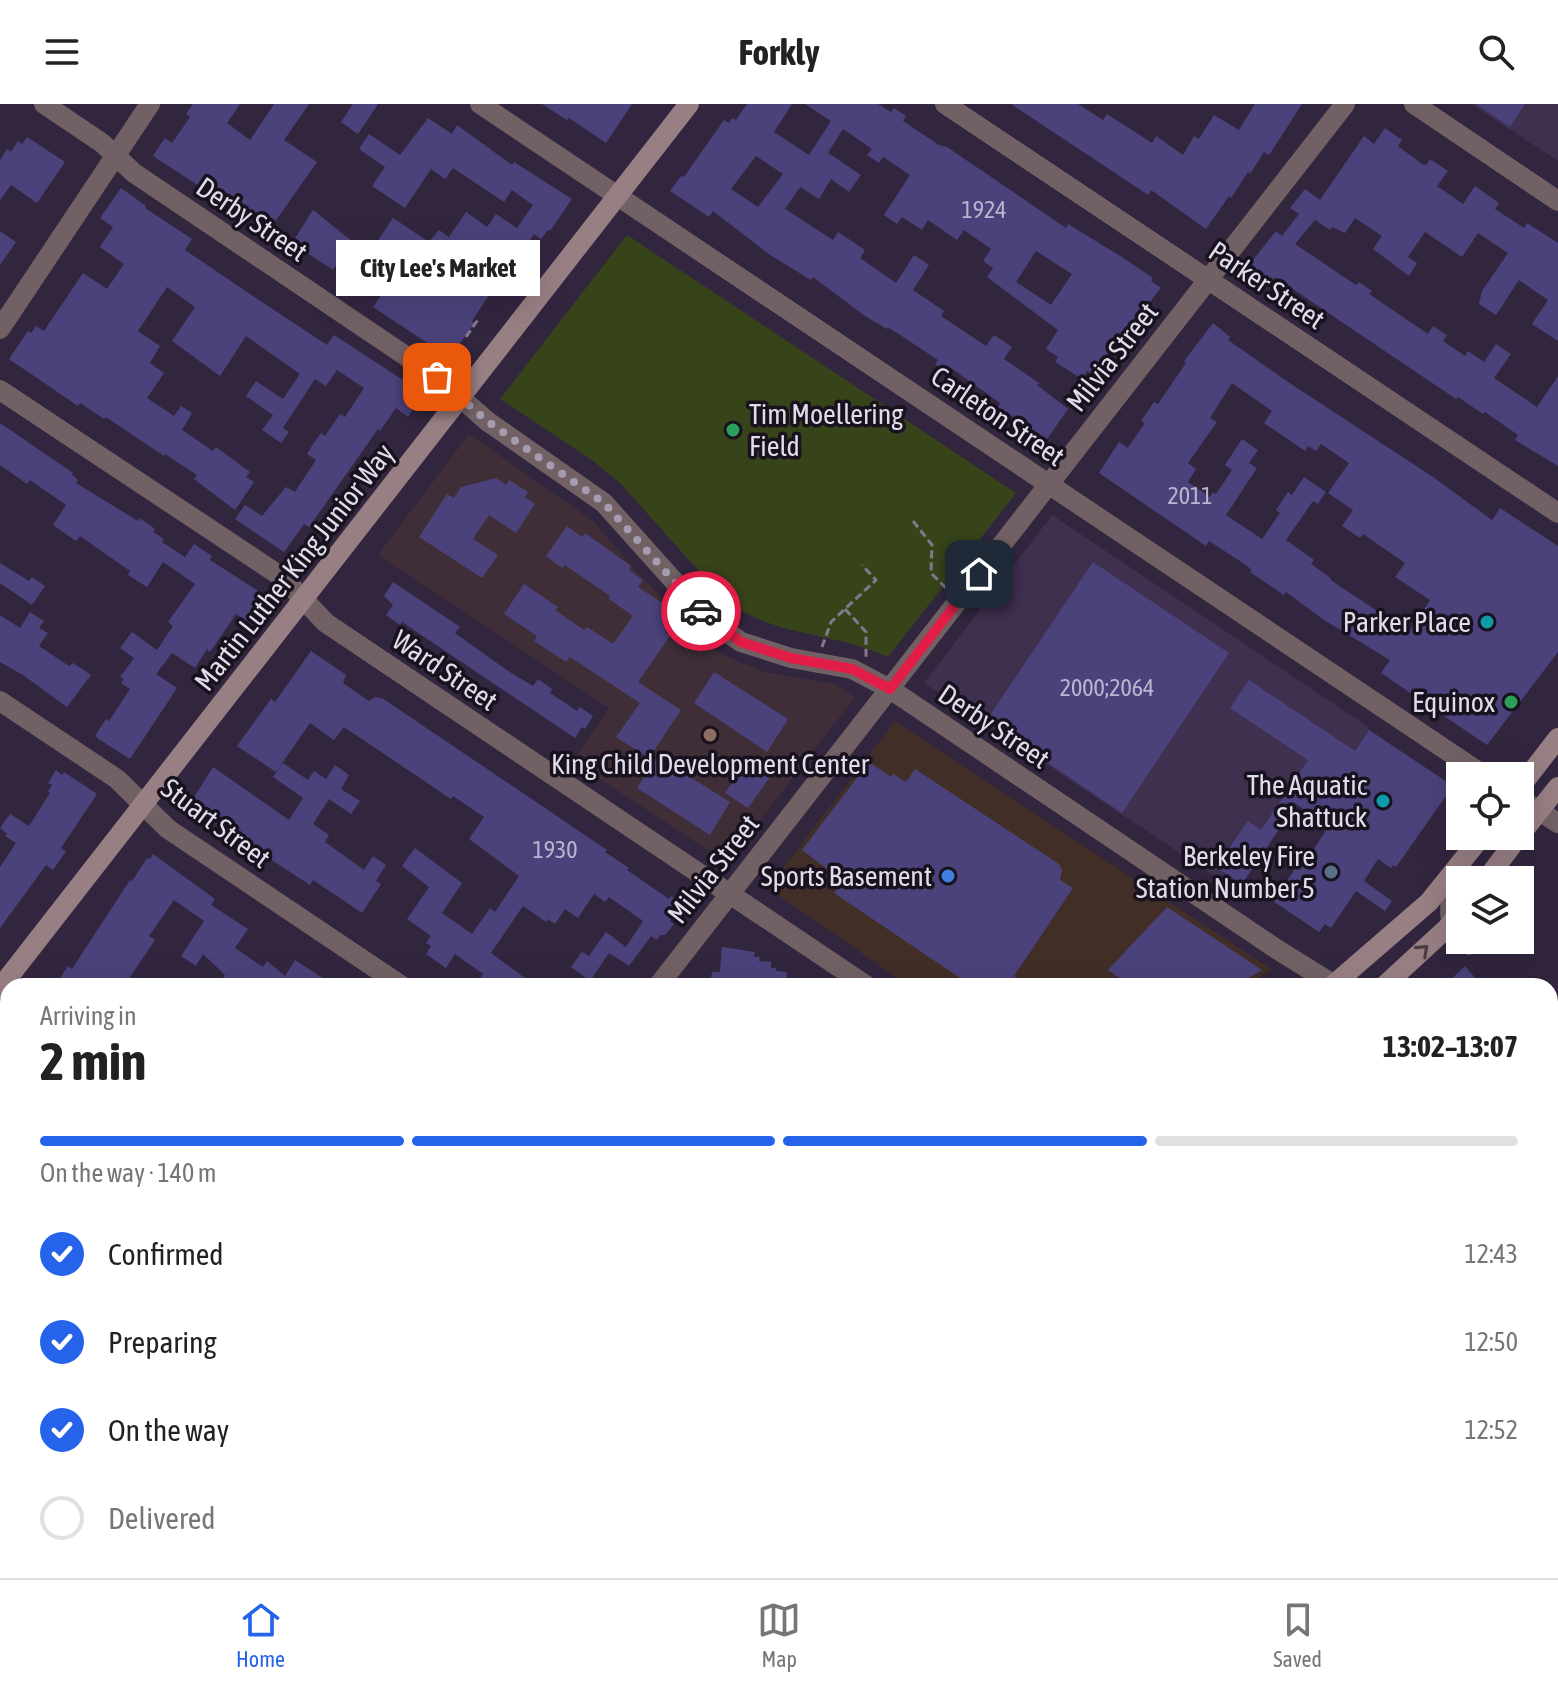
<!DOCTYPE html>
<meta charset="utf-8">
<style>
body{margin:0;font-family:"Asap Condensed",sans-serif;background:#f2f2f2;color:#222;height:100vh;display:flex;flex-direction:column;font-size:30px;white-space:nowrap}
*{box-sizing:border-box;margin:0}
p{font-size:26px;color:#767676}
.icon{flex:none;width:44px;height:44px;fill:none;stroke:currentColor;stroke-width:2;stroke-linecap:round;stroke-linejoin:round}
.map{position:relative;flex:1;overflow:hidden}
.sheet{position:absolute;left:0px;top:874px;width:1558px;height:600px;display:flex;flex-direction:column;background:#fff;border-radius:24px 24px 0 0;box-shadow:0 8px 32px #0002}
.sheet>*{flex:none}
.buttons{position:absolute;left:1446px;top:658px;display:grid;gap:16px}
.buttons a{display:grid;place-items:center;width:88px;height:88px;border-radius:0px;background:#fff;box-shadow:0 8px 32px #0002;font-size:40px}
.pin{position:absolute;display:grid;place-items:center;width:68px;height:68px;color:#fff;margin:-34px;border-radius:16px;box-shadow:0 4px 12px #0006}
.courier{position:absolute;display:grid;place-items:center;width:80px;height:80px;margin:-40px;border:6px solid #e11d48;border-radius:50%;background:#fff;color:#222;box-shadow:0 2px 10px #0007}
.bubble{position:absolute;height:56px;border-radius:0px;background:#fff;box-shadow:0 8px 32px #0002;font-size:26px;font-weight:700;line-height:56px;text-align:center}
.head em{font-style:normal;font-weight:700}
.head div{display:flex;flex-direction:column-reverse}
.head{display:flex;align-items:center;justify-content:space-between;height:136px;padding:0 40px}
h1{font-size:52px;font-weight:700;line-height:60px}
.bar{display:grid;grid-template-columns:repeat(4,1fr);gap:12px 8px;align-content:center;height:96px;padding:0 40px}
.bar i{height:10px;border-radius:6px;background:#e0e0e0}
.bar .on{background:#2563eb}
.bar p{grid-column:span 4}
ol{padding:0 40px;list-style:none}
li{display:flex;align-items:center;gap:24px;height:88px}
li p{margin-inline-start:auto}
li .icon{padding:8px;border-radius:50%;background:#2563eb;color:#fff;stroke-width:4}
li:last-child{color:#767676}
li i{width:44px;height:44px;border:4px solid #e0e0e0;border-radius:50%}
header{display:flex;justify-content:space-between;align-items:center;height:104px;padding:0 40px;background:#fff;font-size:36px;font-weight:700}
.tabs{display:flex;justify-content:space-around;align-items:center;height:112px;border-top:2px solid #e0e0e0;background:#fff;font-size:22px;color:#767676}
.tabs a{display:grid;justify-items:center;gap:4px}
.tabs .on{color:#2563eb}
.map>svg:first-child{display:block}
.commercial{fill:#412f27}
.built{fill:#3f304f}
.education{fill:#3f2e37}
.green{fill:#37441a}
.building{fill:#4b427b;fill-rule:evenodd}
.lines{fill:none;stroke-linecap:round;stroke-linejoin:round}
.path{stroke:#82788d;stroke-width:3;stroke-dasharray:8 4;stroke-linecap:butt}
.lane{stroke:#716164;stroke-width:10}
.street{stroke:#716164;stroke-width:20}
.secondary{stroke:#987f84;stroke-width:20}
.oneway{stroke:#4b3e46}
.done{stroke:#a49caf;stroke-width:8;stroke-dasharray:0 14.4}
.route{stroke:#e11d48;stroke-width:10}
.leisure-dot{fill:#2e9e5b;stroke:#17121d;stroke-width:3}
.culture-dot{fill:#0f9aa8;stroke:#17121d;stroke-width:3}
.education-dot{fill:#8d6e63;stroke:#17121d;stroke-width:3}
.service-dot{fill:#5c6f8a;stroke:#17121d;stroke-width:3}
.shop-dot{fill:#3f7fe0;stroke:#17121d;stroke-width:3}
.labels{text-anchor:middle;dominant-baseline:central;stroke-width:7;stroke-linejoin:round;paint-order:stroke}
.number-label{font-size:24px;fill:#bcb5cf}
.street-label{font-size:28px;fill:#e2dbeb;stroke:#17121d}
.poi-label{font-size:28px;fill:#e2dbeb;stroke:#17121d;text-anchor:end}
</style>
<header><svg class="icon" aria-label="menu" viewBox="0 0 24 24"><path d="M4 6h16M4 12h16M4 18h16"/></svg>Forkly<svg class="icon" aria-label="search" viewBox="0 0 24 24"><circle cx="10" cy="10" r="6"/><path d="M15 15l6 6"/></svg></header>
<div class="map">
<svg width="1558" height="1474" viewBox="0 0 1558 1474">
<rect width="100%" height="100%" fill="#32263f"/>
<path class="commercial" d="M 895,617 L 1272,866 L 1244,882 L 909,882 L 768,784 Z
M 504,1466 L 775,1466 L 787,1474 L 490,1474 Z
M 912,1466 L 1045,1466 L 1039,1474 L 906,1474 Z"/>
<path class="built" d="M 1471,0 L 1558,0 L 1558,57 Z
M 1052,411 L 1370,624 L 1312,711 L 1296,701 L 1237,787 L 924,579 Z"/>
<path class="education" d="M 469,330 L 593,417 L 636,467 L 711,544 L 728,553 L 764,568 L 834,580 L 855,593 L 727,759 L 573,657 L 609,604 L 378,451 Z"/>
<path class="green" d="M 627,131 L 1016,389 L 888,553 C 830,526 775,535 723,494 L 621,380 L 592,356 L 500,295 Z"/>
<path class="building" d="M 193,0 L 240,0 L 227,19 L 250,36 L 274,0 L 309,0 L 284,36 L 317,58 L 270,125 L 205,79 L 202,84 L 153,52 L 165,34 L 172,39 L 190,13 L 186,10 Z
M 353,0 L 378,0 L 358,30 L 341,18 Z
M 542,0 L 632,0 L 606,39 L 569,14 L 567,16 Z
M 747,0 L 792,0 L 774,28 L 809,51 L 831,17 L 805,0 L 878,0 L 891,8 L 894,4 L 906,12 L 903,17 L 939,41 L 947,43 L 1066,124 L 1068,120 L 1125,155 L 1153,174 L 1151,177 L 1161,184 L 1102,257 L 1101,255 L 1091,269 L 1087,267 L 1082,275 L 1055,258 L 1058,253 L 1046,245 L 1058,226 L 987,173 L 993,164 L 983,157 L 991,145 L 964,126 L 957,136 L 928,116 L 922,126 L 902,113 L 897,120 L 884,111 L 910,71 L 883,53 L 879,59 L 867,51 L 872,45 L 843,25 L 828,49 L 861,71 L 849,88 L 831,75 L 819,95 L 800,83 L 785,105 L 833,136 L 838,128 L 865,146 L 860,154 L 896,179 L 914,151 L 929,161 L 913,186 L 944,207 L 941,212 L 986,242 L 994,231 L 1012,243 L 1004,255 L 1039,279 L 1037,281 L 1068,305 L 1047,335 L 998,303 L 1000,299 L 951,264 L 946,268 L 935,260 L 938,256 L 888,223 L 887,225 L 865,212 L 813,173 L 811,176 L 770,151 L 713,107 L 709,113 L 670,87 L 681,72 L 684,73 L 724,16 L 729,19 L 732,14 L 736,16 ZM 756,52 L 783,70 L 758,103 L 731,85 ZM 1036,147 L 1072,170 L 1051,201 L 1016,178 Z
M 1011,0 L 1078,0 L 1103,16 L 1107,10 L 1152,39 L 1156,32 L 1183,51 L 1194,32 L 1199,35 L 1214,11 L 1239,26 L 1255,0 L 1302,0 L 1269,51 L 1264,48 L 1250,70 L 1248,68 L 1231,94 L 1229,92 L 1206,125 L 1151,86 L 1148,91 Z
M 1476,0 L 1525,0 L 1510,23 Z
M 428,14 L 452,30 L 457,21 L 512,61 L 514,58 L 572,95 L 550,127 L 548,126 L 541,135 L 534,130 L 520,151 L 514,148 L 488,186 L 491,188 L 472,217 L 474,219 L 450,254 L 373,203 L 397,168 L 369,150 L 393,114 L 429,138 L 439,126 L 449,133 L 466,108 L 487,123 L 496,110 L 517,124 L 533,101 L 512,86 L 504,98 L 453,64 L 445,75 L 431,65 L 405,104 L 372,82 L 385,63 L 359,45 L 369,30 L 400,51 Z
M 1385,24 L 1402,36 L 1398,42 L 1422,60 L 1426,61 L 1430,55 L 1448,67 L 1437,82 L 1463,100 L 1475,82 L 1499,99 L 1495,105 L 1524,124 L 1527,119 L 1558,139 L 1558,237 L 1532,220 L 1548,196 L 1519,176 L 1496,211 L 1479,200 L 1482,187 L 1508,149 L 1478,129 L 1462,153 L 1425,128 L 1408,153 L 1417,159 L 1409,172 L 1373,145 L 1382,132 L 1355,114 L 1345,129 L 1332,123 L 1330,126 L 1315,116 L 1295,140 L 1356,181 L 1359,178 L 1372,187 L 1369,190 L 1428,230 L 1433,222 L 1447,231 L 1443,237 L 1465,252 L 1468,247 L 1484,258 L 1496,240 L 1511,250 L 1494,274 L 1537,303 L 1558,272 L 1558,362 L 1515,336 L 1518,331 L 1485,308 L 1483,310 L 1458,293 L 1456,295 L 1275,173 L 1272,177 L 1267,176 L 1249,161 L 1276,127 L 1282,132 L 1299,110 L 1290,104 L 1305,85 L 1320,96 L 1364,32 L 1374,40 Z
M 27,33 L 65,58 L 37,99 L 11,81 L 0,96 L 0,56 L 7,45 L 11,48 L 18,37 L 22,40 Z
M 121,84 L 146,102 L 145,104 L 192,135 L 185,146 L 244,186 L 327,241 L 334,231 L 423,289 L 408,313 L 396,304 L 380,327 L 378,325 L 309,423 L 304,420 L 284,448 L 235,415 L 245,401 L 262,412 L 286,383 L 295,388 L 316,356 L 307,350 L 313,340 L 321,329 L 325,332 L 340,310 L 345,313 L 364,284 L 337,266 L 326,282 L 315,275 L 283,324 L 289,328 L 281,339 L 262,326 L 273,311 L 246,292 L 256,277 L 283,295 L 300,270 L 246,232 L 220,272 L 172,237 L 195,203 L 167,183 L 138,227 L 160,242 L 150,259 L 164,269 L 147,294 L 174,312 L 181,302 L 192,309 L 182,326 L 213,347 L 216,343 L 250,368 L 246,373 L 254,378 L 235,406 L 194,375 L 197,371 L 165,350 L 164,352 L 106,313 L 104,315 L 80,299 L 78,302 L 9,255 L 28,227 L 31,229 L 36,222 L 44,227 L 83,169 L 107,185 L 124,160 L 100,143 L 113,123 L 100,114 Z
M 313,106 L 353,138 L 333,166 L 292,139 Z
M 0,127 L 16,138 L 0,161 Z
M 1213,219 L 1230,233 L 1228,236 L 1288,278 L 1433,373 L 1492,416 L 1500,404 L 1558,442 L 1558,548 L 1487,641 L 1381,569 L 1390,556 L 1324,516 L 1286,488 L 1284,491 L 1250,468 L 1252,466 L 1246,461 L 1209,437 L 1206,442 L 1099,369 L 1119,338 L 1128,344 L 1129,342 L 1145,319 L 1141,317 L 1154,298 L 1158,300 L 1186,259 L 1184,257 ZM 1232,279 L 1272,307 L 1264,319 L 1305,347 L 1308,342 L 1316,347 L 1321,340 L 1349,359 L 1328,389 L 1353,406 L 1342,422 L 1360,434 L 1363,430 L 1405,459 L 1395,473 L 1430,496 L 1409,528 L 1332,477 L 1328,472 L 1311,460 L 1314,456 L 1286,436 L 1313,397 L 1318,400 L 1326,388 L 1304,373 L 1292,391 L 1288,388 L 1276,406 L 1280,409 L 1262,435 L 1226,411 L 1257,364 L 1249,359 L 1258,346 L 1242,335 L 1225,361 L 1232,366 L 1216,390 L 1213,388 L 1210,393 L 1188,378 L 1196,365 L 1188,359 L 1217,318 L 1210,314 Z
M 0,319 L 73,369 L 72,371 L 78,376 L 76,379 L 138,417 L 140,414 L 155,425 L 153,428 L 164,435 L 162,438 L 185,453 L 194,440 L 212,452 L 210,456 L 266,492 L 247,517 L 236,510 L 210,548 L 207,545 L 195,564 L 172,549 L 156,570 L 177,584 L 130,655 L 97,634 L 96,630 L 106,615 L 109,617 L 130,585 L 121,579 L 124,575 L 120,573 L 134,554 L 120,544 L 132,528 L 157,546 L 173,522 L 168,518 L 195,480 L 163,458 L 147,483 L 128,471 L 130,467 L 80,432 L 76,437 L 53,421 L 66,401 L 30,376 L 27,380 L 0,361 Z
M 496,374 L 506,381 L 509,376 L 528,388 L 525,393 L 535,400 L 516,429 L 489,411 L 473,435 L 498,451 L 482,474 L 419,433 L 447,390 L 454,394 L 461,383 Z
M 567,422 L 582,433 L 585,429 L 631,462 L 629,466 L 643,476 L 638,483 L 673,506 L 671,509 L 676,512 L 665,528 L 670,532 L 638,578 L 681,606 L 649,654 L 616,633 L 640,599 L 570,553 L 566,558 L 534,537 L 537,532 L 504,510 L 524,480 L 558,503 L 555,506 L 584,526 L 587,523 L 613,540 L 633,512 L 609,495 L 610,492 L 565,461 L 562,464 L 546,452 Z
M 1093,458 L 1229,549 L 1122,709 L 986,617 Z
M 0,459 L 29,477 L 32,473 L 45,482 L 32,501 L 0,479 Z
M 393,478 L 460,523 L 455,529 L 508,567 L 533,582 L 538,575 L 552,585 L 550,589 L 577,607 L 580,603 L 593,612 L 585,625 L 582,623 L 575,634 L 402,518 L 400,521 L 386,511 L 393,501 L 384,492 Z
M 30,508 L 44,517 L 39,524 L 48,529 L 39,542 L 69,562 L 73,559 L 91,571 L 67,603 L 23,571 L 0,558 L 0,511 L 20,524 Z
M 311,547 L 346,571 L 343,579 L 369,597 L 375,593 L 382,594 L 607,746 L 605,748 L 629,764 L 627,766 L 669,795 L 671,792 L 682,800 L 670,817 L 674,820 L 665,831 L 660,831 L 657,836 L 651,832 L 629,862 L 609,849 L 590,877 L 571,863 L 582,848 L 589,852 L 606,828 L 626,843 L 643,817 L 609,793 L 605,798 L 594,790 L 578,814 L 565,805 L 555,820 L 548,815 L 546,818 L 523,802 L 491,849 L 536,882 L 475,882 L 483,870 L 455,850 L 446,864 L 426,850 L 431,842 L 426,839 L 431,832 L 407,815 L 429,783 L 402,762 L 415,744 L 462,779 L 442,809 L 472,830 L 490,804 L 495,808 L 519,772 L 469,735 L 484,713 L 453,692 L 451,695 L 344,623 L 334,636 L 310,619 L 276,668 L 237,642 L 271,595 L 275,598 Z
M 714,568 L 788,615 L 767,648 L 694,599 Z
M 1249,576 L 1355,647 L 1369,626 L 1453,682 L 1396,763 L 1393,761 L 1391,764 L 1378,755 L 1364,777 L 1392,797 L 1385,807 L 1356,787 L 1331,824 L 1325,820 L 1319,828 L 1273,797 L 1300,758 L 1301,760 L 1306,753 L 1308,754 L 1329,722 L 1296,700 L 1242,780 L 1216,763 L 1248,717 L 1261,726 L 1308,656 L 1230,604 Z
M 658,653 L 730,698 L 710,731 L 637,684 Z
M 746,658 L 770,673 L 748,704 L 725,689 Z
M 869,658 L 891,673 L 893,670 L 906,678 L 915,665 L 1059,760 L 1062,766 L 1060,776 L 1073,784 L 1014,872 L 1029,882 L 972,882 L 834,789 L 842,776 L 802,746 Z
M 283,659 L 308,676 L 314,667 L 326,675 L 335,661 L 349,671 L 341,685 L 360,697 L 351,710 L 329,695 L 313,720 L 329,731 L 325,738 L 364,766 L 373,752 L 386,761 L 376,777 L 381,780 L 362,809 L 313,776 L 310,781 L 193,705 L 196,702 L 191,698 L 213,663 L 289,716 L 303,694 L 273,673 Z
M 56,666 L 62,671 L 64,668 L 97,690 L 61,744 L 66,747 L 53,766 L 46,761 L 0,824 L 0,763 L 16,739 L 5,732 L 7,730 L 0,724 L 10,710 L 29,722 L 50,689 L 48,687 L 52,681 L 48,679 Z
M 153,750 L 215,795 L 211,801 L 248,825 L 235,844 L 263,863 L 267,857 L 285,872 L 295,856 L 335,882 L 217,882 L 225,871 L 203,850 L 196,862 L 181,852 L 204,817 L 174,796 L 149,832 L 155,836 L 130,873 L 144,882 L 55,882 L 68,862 L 72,865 L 130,776 L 132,777 L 147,754 L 150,755 Z
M 1167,803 L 1262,866 L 1235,882 L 1131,882 L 1108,866 Z
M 722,843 L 755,848 L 754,853 L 760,853 L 759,857 L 771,858 L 771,864 L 776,864 L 776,867 L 787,868 L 786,882 L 729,878 L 728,882 L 710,882 L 712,868 L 720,868 Z
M 1465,862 L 1482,882 L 1444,882 Z"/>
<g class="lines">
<path class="path" d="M 466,233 L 479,214
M 913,417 L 932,441 L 931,469 L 946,484
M 845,505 L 866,528 L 866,553
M 822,543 L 831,518 L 876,476 L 862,461
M 271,1474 L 272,1466"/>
<path class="lane" d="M 1448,780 C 1443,807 1441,832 1469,846"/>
<path class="street" d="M 44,0 L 102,39 L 134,69 L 437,273 L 487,317 L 604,399 L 707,514 L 741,538 L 791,554 L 852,565 L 890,585 L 1278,846 L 1336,882
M 480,0 L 1485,672
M 945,0 L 1558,409
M 1414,0 L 1558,97
M 0,225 L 150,0
M 0,286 L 282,473 L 326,519 L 867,882
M 0,597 L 117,675 L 168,725 L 402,882
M 1520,695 L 1558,719
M 658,882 L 1345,0
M 0,921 L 8,929
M 1550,1024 L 1558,1030
M 0,1232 L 8,1238
M 0,1286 L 8,1276
M 1550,1335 L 1558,1341
M 347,1466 L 359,1474
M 816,1466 L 827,1474
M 1281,1466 L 1293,1474"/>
<path class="secondary" d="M 1520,683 L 1558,634
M 1520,731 L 1558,683
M 1486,776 L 1519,732
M 1332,882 L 1429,798 L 1482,732
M 1384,882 L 1447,824 L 1460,808
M 0,884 L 689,0
M 299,1474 L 313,1466
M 432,1474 L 446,1466
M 874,1474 L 880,1466"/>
</g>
<defs><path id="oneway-chevron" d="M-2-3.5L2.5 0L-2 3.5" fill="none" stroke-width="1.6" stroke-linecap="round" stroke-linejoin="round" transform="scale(2)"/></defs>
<use class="oneway" href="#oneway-chevron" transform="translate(1423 846) rotate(-43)"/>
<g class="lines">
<path class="done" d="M 437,273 L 487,317 L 604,399 L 701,507"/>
<path class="route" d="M 701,507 L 741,538 L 791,554 L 852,565 L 890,585 L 979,470"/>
</g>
<g class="leisure-dot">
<circle cx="733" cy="326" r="8"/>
<circle cx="1511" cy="598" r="8"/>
</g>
<g class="culture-dot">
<circle cx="1487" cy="518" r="8"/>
<circle cx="1383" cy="697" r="8"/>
</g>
<circle class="education-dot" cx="710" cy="631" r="8"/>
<circle class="service-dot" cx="1331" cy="768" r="8"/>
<circle class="shop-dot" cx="948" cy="772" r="8"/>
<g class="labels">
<g class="number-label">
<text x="984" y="105">1924</text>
<text x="1190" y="391">2011</text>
<text x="1107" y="583">2000;2064</text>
<text x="555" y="745">1930</text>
</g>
<g class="street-label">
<text transform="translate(252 115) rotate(34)">Derby Street</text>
<text transform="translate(1267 181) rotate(34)">Parker Street</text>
<text transform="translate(1112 253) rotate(-52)">Milvia Street</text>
<text transform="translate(998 312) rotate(34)">Carleton Street</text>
<text transform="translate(294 463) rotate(-52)">Martin Luther King Junior Way</text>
<text transform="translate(445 566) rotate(34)">Ward Street</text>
<text transform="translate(994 622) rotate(34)">Derby Street</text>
<text transform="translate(216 719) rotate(37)">Stuart Street</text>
<text transform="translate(713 765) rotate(-52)">Milvia Street</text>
</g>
<g class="poi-label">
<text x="749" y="310" text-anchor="start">Tim Moellering<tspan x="749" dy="32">Field</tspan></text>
<text x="1471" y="518">Parker Place</text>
<text x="1495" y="598">Equinox</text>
<text x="710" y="660" text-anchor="middle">King Child Development Center</text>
<text x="1367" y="681">The Aquatic<tspan x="1367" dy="32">Shattuck</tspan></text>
<text x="1315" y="752">Berkeley Fire<tspan x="1315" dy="32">Station Number 5</tspan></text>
<text x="932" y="772">Sports Basement</text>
</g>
</g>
</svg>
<div class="buttons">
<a><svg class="icon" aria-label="locate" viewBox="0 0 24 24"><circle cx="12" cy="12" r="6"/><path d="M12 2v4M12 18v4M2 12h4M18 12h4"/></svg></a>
<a><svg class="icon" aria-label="layers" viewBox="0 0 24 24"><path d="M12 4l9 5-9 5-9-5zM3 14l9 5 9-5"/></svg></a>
</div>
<div class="pin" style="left:437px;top:273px;background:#ea580c"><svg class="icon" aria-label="bag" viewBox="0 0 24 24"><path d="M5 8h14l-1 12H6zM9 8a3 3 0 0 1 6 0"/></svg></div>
<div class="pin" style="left:979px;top:470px;background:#1f2937"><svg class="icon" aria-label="home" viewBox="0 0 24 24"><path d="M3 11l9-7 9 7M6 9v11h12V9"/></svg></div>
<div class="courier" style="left:701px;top:507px"><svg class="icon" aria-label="car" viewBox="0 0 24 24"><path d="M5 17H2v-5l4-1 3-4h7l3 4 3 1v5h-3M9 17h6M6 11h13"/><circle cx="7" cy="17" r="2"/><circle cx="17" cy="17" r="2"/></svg></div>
<div class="bubble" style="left:336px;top:136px;width:204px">City Lee's Market</div>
<section class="sheet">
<div class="head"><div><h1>2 min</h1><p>Arriving in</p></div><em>13:02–13:07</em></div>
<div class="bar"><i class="on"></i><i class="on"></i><i class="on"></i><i></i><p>On the way · 140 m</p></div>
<ol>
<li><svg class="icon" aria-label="check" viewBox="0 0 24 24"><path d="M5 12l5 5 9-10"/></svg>Confirmed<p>12:43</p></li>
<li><svg class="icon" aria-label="check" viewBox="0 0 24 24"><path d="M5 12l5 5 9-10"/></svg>Preparing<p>12:50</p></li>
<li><svg class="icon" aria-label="check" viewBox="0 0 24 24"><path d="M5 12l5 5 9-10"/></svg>On the way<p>12:52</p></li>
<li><i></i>Delivered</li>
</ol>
</section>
</div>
<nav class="tabs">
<a class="on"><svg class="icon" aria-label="home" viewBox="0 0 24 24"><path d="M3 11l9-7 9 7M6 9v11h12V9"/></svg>Home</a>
<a><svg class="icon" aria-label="map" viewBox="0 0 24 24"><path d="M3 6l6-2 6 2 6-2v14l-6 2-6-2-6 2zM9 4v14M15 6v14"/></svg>Map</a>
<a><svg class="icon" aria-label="saved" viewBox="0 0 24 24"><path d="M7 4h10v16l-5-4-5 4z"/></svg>Saved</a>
</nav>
